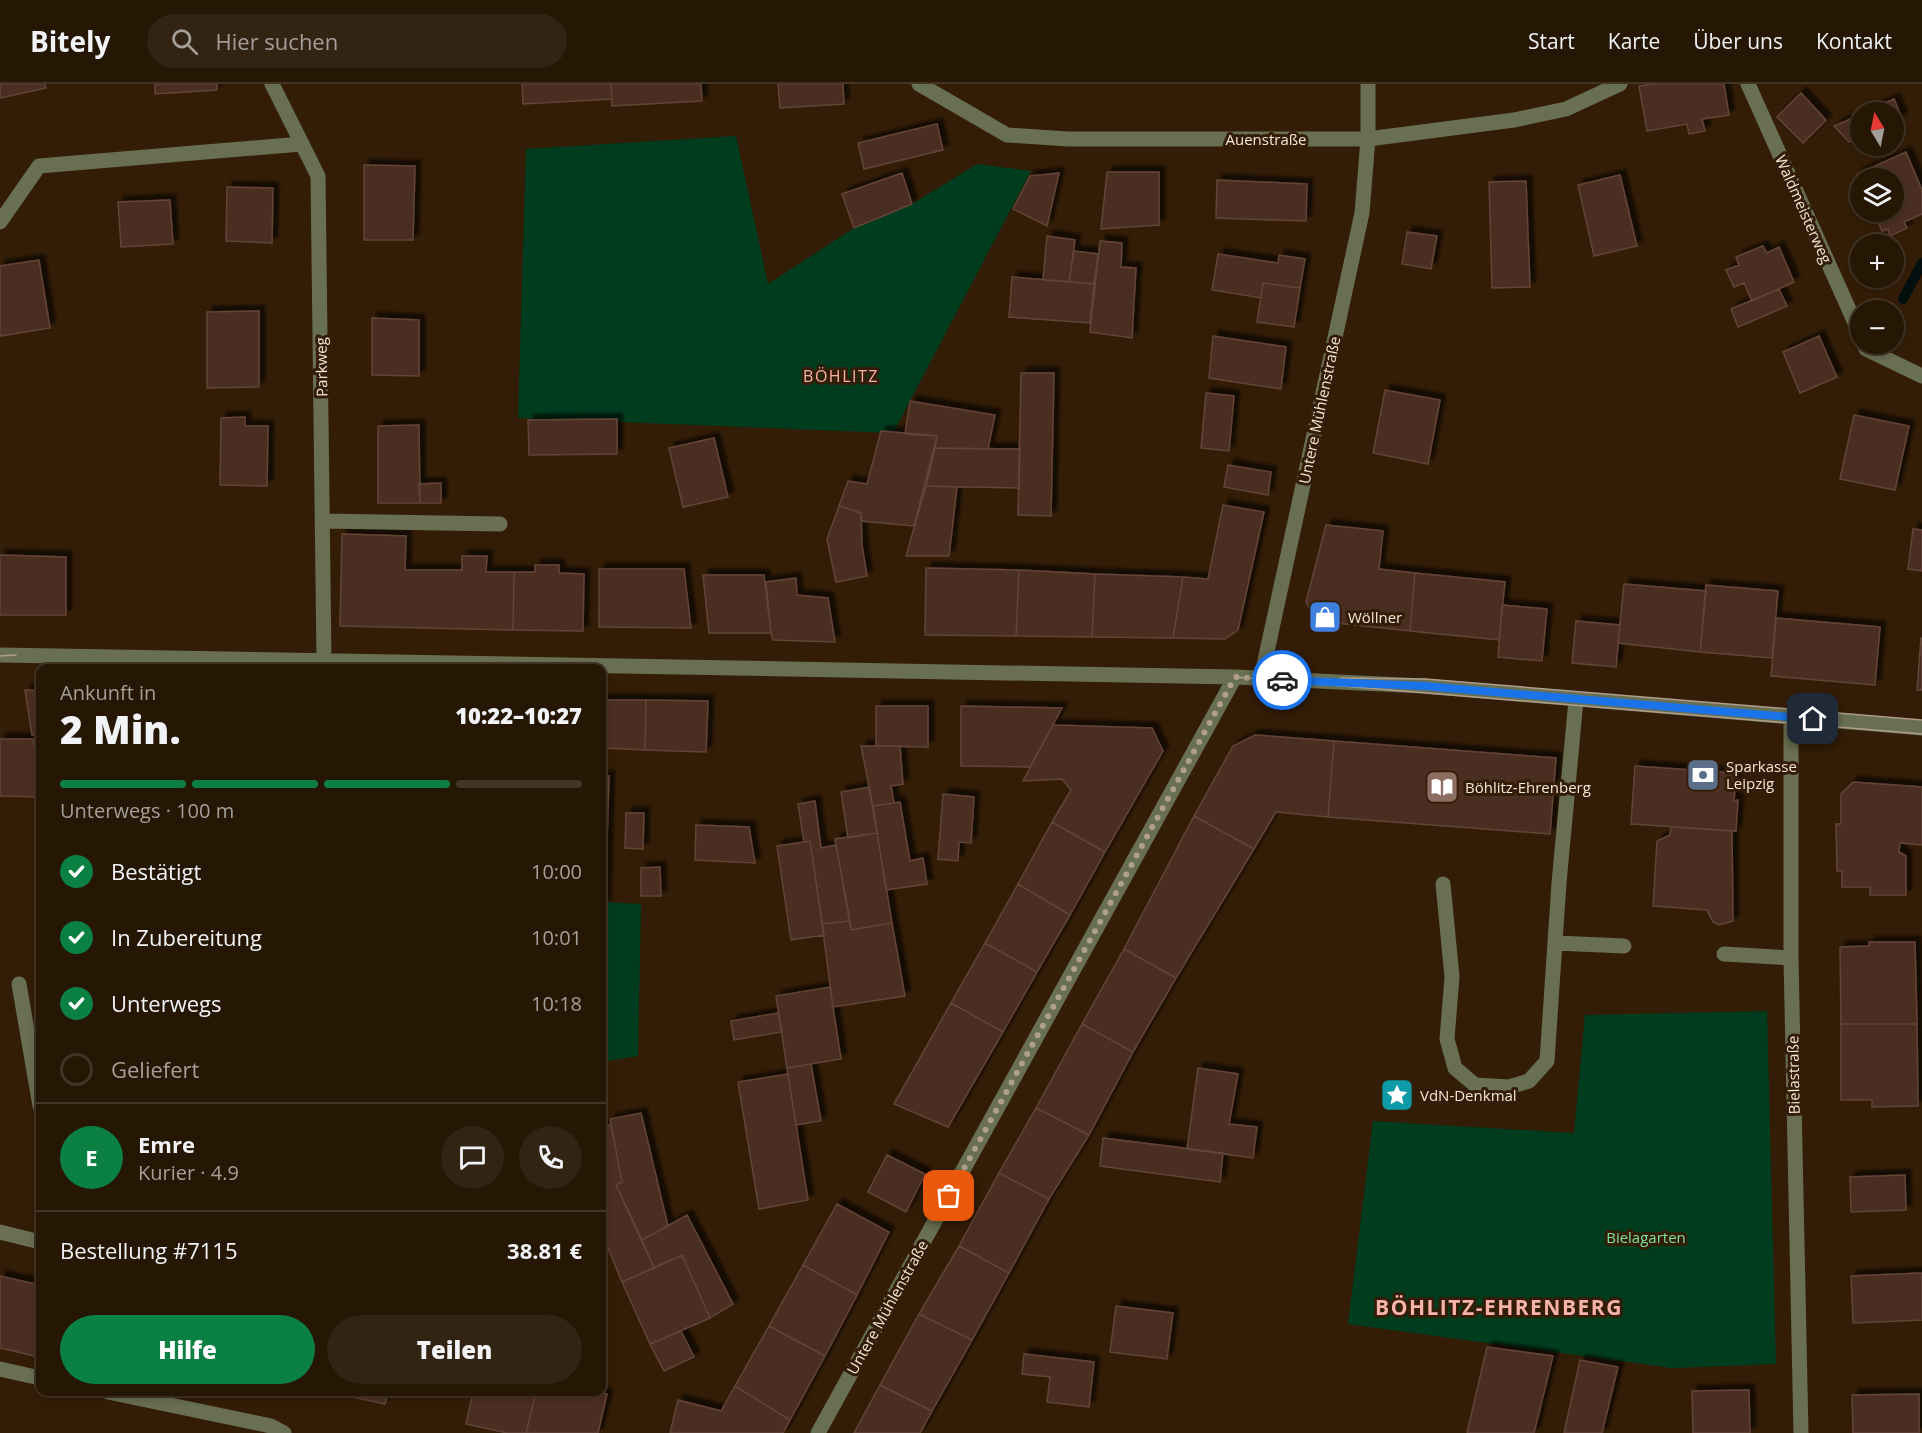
<!DOCTYPE html>
<html lang="de">
<meta charset="utf-8">
<style>
body{margin:0;font-family:"Open Sans",sans-serif;background:#322313;color:#f1f3f6;height:100vh;display:flex;flex-direction:column;font-size:22px;white-space:nowrap}
*{box-sizing:border-box;margin:0}
p{font-size:20px;color:#a49f9a}
.icon{flex:none;width:33px;height:33px;fill:none;stroke:currentColor;stroke-width:2;stroke-linecap:round;stroke-linejoin:round}
.map{position:relative;flex:1;overflow:hidden}
.sheet{position:absolute;left:36px;top:580px;width:570px;height:732px;display:flex;flex-direction:column;background:#261604;border-radius:12px;box-shadow:0 3px 9px #0003,0 0 0 2px #423526}
.sheet>*{flex:none}
.needle{width:39px;rotate:350deg}
.buttons{position:absolute;left:1850px;top:18px;display:grid;gap:12px}
.buttons a{display:grid;place-items:center;width:54px;height:54px;border-radius:50%;background:#261604;box-shadow:0 3px 9px #0003,0 0 0 2px #423526;font-size:30px}
.pin{position:absolute;display:grid;place-items:center;width:51px;height:51px;color:#fff;margin:-26px;border-radius:12px;box-shadow:0 3px 9px #0006}
.courier{position:absolute;display:grid;place-items:center;width:60px;height:60px;margin:-30px;border:4px solid #1a73e8;border-radius:50%;background:#fff;color:#222;box-shadow:0 2px 8px #0007}
.overview em{font-style:normal;font-weight:800}
.overview div{display:flex;flex-direction:column-reverse}
.overview{display:flex;align-items:center;justify-content:space-between;height:102px;padding:0 24px}
h1{font-size:39px;font-weight:800;line-height:45px}
.bar{display:grid;grid-template-columns:repeat(4,1fr);gap:9px 6px;align-content:center;height:72px;padding:0 24px}
.bar i{height:8px;border-radius:4px;background:#423526}
.bar .selected{background:#0b8043}
.bar p{grid-column:span 4}
.line{display:flex;align-items:center;gap:15px;padding:0 24px;border-top:2px solid #423526}
.line div{flex:1}
.round{display:grid;place-items:center;flex:none;width:63px;height:63px;border-radius:32px;background:#322313}
ol{padding:0 24px;list-style:none}
li{display:flex;align-items:center;gap:18px;height:66px}
li p{margin-inline-start:auto}
li .icon{padding:6px;border-radius:50%;background:#0b8043;color:#fff;stroke-width:4}
li:last-child{color:#a49f9a}
li i{width:33px;height:33px;border:3px solid #423526;border-radius:50%}
.primary-button{display:flex;gap:12px;margin-top:auto;padding:12px 24px}
.primary-button a{flex:1;height:69px;border-radius:36px;background:#0b8043;color:#fff;font-size:24px;font-weight:800;line-height:69px;text-align:center}
.primary-button a+a{background:#322313;color:#f1f3f6}
header{display:flex;align-items:center;gap:36px;box-sizing:border-box;height:84px;padding:0 30px;background:#261604;border-bottom:2px solid #423526}
header strong{font-size:28px}
nav{display:flex;gap:33px;margin-inline-start:auto;font-size:21px}
.search{width:420px;height:54px;background:#322313;display:flex;align-items:center;gap:15px;box-sizing:border-box;padding:0 21px;border-radius:33px;color:#a49f9a;font-size:22px}
.map>svg:first-child{display:block}
.green{fill:#003d1f}
.lines{fill:none;stroke-linecap:round;stroke-linejoin:round}
.stream{stroke:#030e0f;stroke-width:10}
.building{fill:#4b2d22;stroke:#644438;stroke-width:1.5;filter:url(#shadow)}
.minor{stroke:#696f52;stroke-width:15}
.tram{stroke:#b09e8d;stroke-width:1.5}
.done{stroke:#b09f8e;stroke-width:6;stroke-dasharray:0 10.8}
.route{stroke:#1a73e8;stroke-width:8}
.labels{text-anchor:middle;dominant-baseline:central;stroke-width:6;stroke-linejoin:round;paint-order:stroke}
.street-label{font-size:15px;fill:#f4e5d7;stroke:#331d06}
.poi-label{font-size:15px;fill:#f4e5d7;stroke:#331d06;text-anchor:start}
.park-label{font-size:15px;fill:#7ddfa2;stroke:#331d06}
.neighbourhood-label{font-size:16px;letter-spacing:1.5px;fill:#f7b3ab;stroke:#331d06}
.district-label{font-size:21px;font-weight:bold;letter-spacing:1.5px;fill:#f7b3ab;stroke:#331d06}
</style>
<header>
<strong>Bitely</strong>
<div class="search"><svg class="icon" aria-label="search" viewBox="0 0 24 24"><circle cx="10" cy="10" r="6"/><path d="M15 15l6 6"/></svg>Hier suchen</div>
<nav><a>Start</a><a>Karte</a><a>Über uns</a><a>Kontakt</a></nav>
</header>
<div class="map">
<svg width="1922" height="1349" viewBox="0 0 1922 1349">
<defs>
<filter id="shadow"><feDropShadow dx="5.5" dy="-5.5" stdDeviation="1.5" flood-color="#0009"/></filter>
</defs>
<rect width="100%" height="100%" fill="#331d06"/>
<path class="green" d="M 736,52 L 768,200 L 854,144 L 912,120 L 977,80 L 1031,87 L 893,349 L 518,334 L 526,65 Z
M 605,818 L 641,820 L 638,972 L 602,978 L 602,821 L 605,821 Z
M 1767,927 L 1776,1280 L 1672,1284 L 1348,1240 L 1373,1037 L 1574,1049 L 1585,931 Z"/>
<g class="lines">
<path class="stream" d="M 1903,215 L 1922,179"/>
</g>
<path class="building" d="M 0,0 L 45,0 L 46,4 L 0,14 Z
M 155,0 L 217,0 L 217,6 L 155,10 Z
M 522,0 L 611,0 L 612,15 L 523,20 Z
M 611,0 L 701,0 L 702,17 L 612,22 Z
M 778,0 L 843,0 L 844,20 L 780,24 Z
M 1652,0 L 1724,0 L 1729,31 L 1702,35 L 1705,47 L 1689,50 L 1687,40 L 1647,47 L 1639,2 Z
M 1801,9 L 1826,36 L 1803,59 L 1777,33 Z
M 1894,15 L 1902,34 L 1893,38 L 1893,28 L 1865,28 Z
M 1860,31 L 1860,54 L 1849,58 L 1834,42 Z
M 937,40 L 943,66 L 864,85 L 858,59 Z
M 1906,68 L 1922,106 L 1922,130 L 1904,138 L 1907,144 L 1890,152 L 1888,145 L 1882,147 L 1874,128 L 1893,128 L 1893,94 L 1860,94 L 1860,96 L 1857,90 Z
M 364,81 L 415,82 L 413,156 L 364,156 Z
M 1107,88 L 1159,88 L 1159,141 L 1101,145 Z
M 902,89 L 912,120 L 854,144 L 842,110 Z
M 1059,89 L 1047,142 L 1013,125 L 1030,92 Z
M 1620,91 L 1637,162 L 1594,172 L 1578,101 Z
M 1217,96 L 1307,100 L 1306,137 L 1216,134 Z
M 1526,97 L 1530,203 L 1492,204 L 1489,98 Z
M 227,103 L 273,104 L 272,159 L 226,157 Z
M 170,116 L 173,160 L 121,163 L 118,118 Z
M 1407,148 L 1437,152 L 1431,185 L 1402,180 Z
M 1047,152 L 1075,156 L 1069,198 L 1043,196 Z
M 1100,157 L 1122,159 L 1121,183 L 1136,184 L 1132,254 L 1090,248 Z
M 1763,162 L 1767,169 L 1779,163 L 1794,198 L 1752,217 L 1744,199 L 1734,203 L 1726,186 L 1739,181 L 1736,173 Z
M 1074,167 L 1098,170 L 1094,200 L 1069,198 Z
M 1218,170 L 1278,179 L 1279,171 L 1305,175 L 1300,204 L 1263,199 L 1261,214 L 1212,206 Z
M 39,176 L 50,244 L 0,252 L 0,182 Z
M 1012,193 L 1094,200 L 1090,239 L 1009,233 Z
M 1263,199 L 1300,204 L 1294,243 L 1257,238 Z
M 1779,205 L 1787,222 L 1738,243 L 1731,225 Z
M 259,227 L 259,303 L 207,304 L 207,228 Z
M 372,234 L 419,236 L 419,292 L 372,291 Z
M 1213,252 L 1286,263 L 1281,305 L 1209,294 Z
M 1819,252 L 1837,293 L 1800,309 L 1783,268 Z
M 1021,289 L 1054,289 L 1051,432 L 1018,431 Z
M 1385,306 L 1440,316 L 1428,380 L 1373,369 Z
M 1206,309 L 1234,312 L 1229,367 L 1201,364 Z
M 910,317 L 995,331 L 988,365 L 935,364 L 937,352 L 905,350 Z
M 1854,331 L 1909,342 L 1895,406 L 1840,395 Z
M 245,333 L 245,342 L 268,342 L 267,402 L 220,401 L 221,334 Z
M 617,335 L 617,370 L 529,371 L 528,336 Z
M 419,341 L 420,419 L 378,419 L 378,342 Z
M 881,347 L 937,352 L 914,442 L 861,437 L 861,429 L 839,422 L 848,397 L 867,400 Z
M 714,354 L 728,413 L 683,423 L 669,364 Z
M 935,364 L 1020,365 L 1019,404 L 926,402 Z
M 1228,381 L 1271,388 L 1268,411 L 1224,403 Z
M 441,399 L 441,419 L 420,419 L 419,400 Z
M 926,402 L 957,403 L 949,472 L 906,472 Z
M 1223,421 L 1264,428 L 1238,546 L 1225,555 L 1173,554 L 1183,493 L 1208,495 Z
M 839,422 L 861,429 L 862,461 L 867,492 L 836,498 L 827,455 Z
M 1326,441 L 1383,447 L 1379,485 L 1415,489 L 1410,547 L 1316,537 L 1306,518 Z
M 1913,445 L 1922,446 L 1922,487 L 1908,485 Z
M 342,450 L 406,452 L 405,486 L 462,486 L 462,472 L 487,472 L 486,488 L 514,488 L 513,546 L 340,542 Z
M 0,471 L 66,473 L 66,531 L 0,531 Z
M 535,481 L 559,481 L 559,489 L 584,490 L 583,547 L 513,546 L 514,488 L 535,488 Z
M 926,484 L 1019,486 L 1016,552 L 925,551 Z
M 599,485 L 684,485 L 691,544 L 599,543 Z
M 1019,486 L 1095,490 L 1092,553 L 1016,552 Z
M 1415,489 L 1505,498 L 1499,556 L 1410,547 Z
M 1095,490 L 1183,493 L 1173,554 L 1092,553 Z
M 703,491 L 764,491 L 771,549 L 709,549 Z
M 796,494 L 797,511 L 828,514 L 835,558 L 773,556 L 771,549 L 766,498 Z
M 1624,500 L 1706,507 L 1700,568 L 1618,559 Z
M 1706,501 L 1778,507 L 1772,574 L 1700,568 Z
M 1502,521 L 1547,525 L 1542,577 L 1498,573 Z
M 1776,534 L 1880,543 L 1875,601 L 1771,592 Z
M 1576,537 L 1620,541 L 1616,583 L 1572,579 Z
M 1921,554 L 1922,554 L 1922,606 L 1917,606 Z
M 25,606 L 40,607 L 40,651 L 32,651 Z
M 602,616 L 646,616 L 645,666 L 602,664 Z
M 646,616 L 708,617 L 706,668 L 645,666 Z
M 876,622 L 928,622 L 928,663 L 876,662 Z
M 961,622 L 1062,624 L 1030,683 L 961,682 Z
M 1053,641 L 1152,644 L 1163,667 L 1105,768 L 1052,738 L 1071,706 L 1062,695 L 1023,697 Z
M 1255,651 L 1334,657 L 1328,733 L 1276,728 L 1254,765 L 1194,732 L 1233,662 Z
M 0,655 L 33,655 L 40,702 L 40,713 L 0,712 Z
M 1334,657 L 1556,674 L 1550,750 L 1328,733 Z
M 861,662 L 900,662 L 903,700 L 891,702 L 894,719 L 873,722 Z
M 1635,682 L 1736,689 L 1734,717 L 1738,716 L 1736,747 L 1631,740 Z
M 602,692 L 609,692 L 605,821 L 602,821 Z
M 1853,698 L 1922,703 L 1922,761 L 1900,759 L 1899,768 L 1906,772 L 1906,811 L 1870,811 L 1870,803 L 1842,803 L 1842,787 L 1837,787 L 1836,740 L 1841,740 L 1841,710 Z
M 869,703 L 877,749 L 848,754 L 841,708 Z
M 943,710 L 974,713 L 971,759 L 959,758 L 958,777 L 938,775 Z
M 815,717 L 821,764 L 836,761 L 850,837 L 822,840 L 810,757 L 804,758 L 798,720 Z
M 900,718 L 910,777 L 923,774 L 927,800 L 886,806 L 873,722 Z
M 626,729 L 644,729 L 643,765 L 625,764 Z
M 1194,732 L 1254,765 L 1176,894 L 1124,865 Z
M 1052,738 L 1105,768 L 1070,831 L 1018,800 Z
M 696,741 L 749,743 L 755,779 L 695,776 Z
M 1671,743 L 1732,747 L 1733,837 L 1719,841 L 1713,838 L 1707,826 L 1653,822 L 1657,757 L 1670,751 Z
M 877,749 L 892,839 L 851,846 L 835,755 Z
M 810,757 L 824,851 L 791,856 L 777,762 Z
M 660,783 L 661,812 L 641,812 L 641,784 Z
M 1018,800 L 1070,831 L 1037,888 L 985,859 Z
M 850,837 L 851,846 L 892,839 L 905,912 L 833,923 L 822,840 Z
M 1869,858 L 1915,858 L 1917,940 L 1841,940 L 1840,863 L 1869,862 Z
M 985,859 L 1037,888 L 1003,948 L 951,919 Z
M 1124,865 L 1176,894 L 1133,968 L 1082,940 Z
M 830,903 L 841,975 L 787,984 L 776,912 Z
M 951,919 L 1003,948 L 948,1043 L 894,1020 Z
M 778,929 L 782,948 L 734,956 L 731,937 Z
M 1082,940 L 1133,968 L 1089,1051 L 1036,1024 Z
M 1841,940 L 1917,940 L 1918,1022 L 1872,1023 L 1872,1016 L 1841,1016 Z
M 811,980 L 821,1037 L 796,1041 L 787,984 Z
M 1198,984 L 1238,990 L 1229,1040 L 1257,1043 L 1253,1074 L 1187,1065 Z
M 788,990 L 808,1116 L 759,1125 L 738,998 Z
M 1036,1024 L 1089,1051 L 1049,1115 L 999,1089 Z
M 641,1029 L 668,1142 L 642,1156 L 616,1101 L 622,1098 L 610,1035 Z
M 611,1041 L 622,1098 L 616,1101 L 654,1184 L 622,1198 L 602,1149 L 602,1042 Z
M 1103,1054 L 1223,1069 L 1220,1098 L 1100,1082 Z
M 887,1071 L 925,1090 L 906,1128 L 868,1108 Z
M 999,1089 L 1049,1115 L 1009,1189 L 959,1162 Z
M 1905,1091 L 1906,1126 L 1851,1128 L 1850,1093 Z
M 837,1120 L 889,1148 L 857,1211 L 803,1181 Z
M 687,1131 L 733,1220 L 710,1234 L 682,1171 L 654,1184 L 642,1156 Z
M 959,1162 L 1009,1189 L 972,1256 L 919,1230 Z
M 682,1171 L 710,1234 L 650,1260 L 622,1198 Z
M 803,1181 L 857,1211 L 825,1272 L 769,1242 Z
M 1922,1189 L 1922,1236 L 1853,1239 L 1851,1192 Z
M 0,1192 L 40,1201 L 40,1265 L 39,1273 L 0,1264 Z
M 1116,1222 L 1173,1229 L 1167,1275 L 1110,1268 Z
M 919,1230 L 972,1256 L 932,1327 L 880,1301 Z
M 769,1242 L 825,1272 L 790,1336 L 735,1302 Z
M 681,1247 L 694,1273 L 664,1287 L 650,1260 Z
M 1487,1263 L 1553,1272 L 1534,1349 L 1467,1349 Z
M 1024,1270 L 1094,1278 L 1089,1323 L 1047,1318 L 1050,1293 L 1022,1290 Z
M 1580,1276 L 1618,1283 L 1602,1349 L 1564,1349 Z
M 880,1301 L 932,1327 L 920,1349 L 854,1349 Z
M 735,1302 L 790,1336 L 783,1349 L 670,1349 L 678,1316 L 721,1327 Z
M 1749,1306 L 1750,1349 L 1693,1349 L 1692,1307 Z
M 331,1308 L 388,1308 L 385,1320 Z
M 473,1308 L 536,1308 L 526,1349 L 507,1349 L 466,1340 Z
M 536,1308 L 598,1308 L 607,1310 L 598,1349 L 526,1349 Z
M 1919,1310 L 1919,1349 L 1853,1349 L 1852,1311 Z"/>
<g class="lines">
<path class="minor" d="M 272,0 L 318,92 L 324,577
M 919,0 L 1007,51 L 1068,55 L 1368,55 L 1514,36 L 1566,25 L 1620,0
M 1748,0 L 1860,250
M 0,138 L 39,82 L 302,60
M 1864,260 L 1866,265 L 1922,292
M 323,437 L 500,440
M 0,571 L 1235,593 L 1424,602 L 1922,644
M 1261,595 L 1362,129 L 1368,55 L 1368,0
M 1791,633 L 1791,874 L 1801,1349
M 1443,800 L 1452,893 L 1447,955 L 1455,984 L 1475,1001 L 1509,1003 L 1529,997 L 1547,977 L 1559,799 L 1576,616
M 1556,859 L 1624,862
M 1724,870 L 1791,874
M 19,900 L 40,1022
M 0,1148 L 40,1158
M 0,1285 L 40,1294
M 108,1308 L 271,1342 L 284,1349
M 818,1349 L 1235,593"/>
<path class="tram" d="M 0,572 L 16,571
M 1235,593 L 1922,650
M 1340,594 L 1425,595 L 1922,636"/>
</g>
<g class="lines">
<path class="done" d="M 949,1112 L 1235,593 L 1282,596"/>
<path class="route" d="M 1282,596 L 1424,602 L 1813,635"/>
</g>
<defs>
<g id="shop-square" transform="scale(1.725)"><rect x="-9" y="-9" width="18" height="18" rx="4" fill="#3f7fe0" stroke="#331d06"/><path d="M-5-2.5h2.3a2.7 3.5 0 0 1 5.4 0H5L5.5 6h-11ZM-1.5-2.5h3a1.5 2.3 0 0 0-3 0Z" fill="#fff"/></g>
<g id="bank-square" transform="scale(1.725)"><rect x="-9" y="-9" width="18" height="18" rx="4" fill="#5c6f8a" stroke="#331d06"/><path d="M-6-4H6V4H-6ZM0-2.3a2.3 2.3 0 1 0 0 4.6a2.3 2.3 0 1 0 0-4.6Z" fill="#fff"/></g>
<g id="library-square" transform="scale(1.725)"><rect x="-9" y="-9" width="18" height="18" rx="4" fill="#8d6e63" stroke="#331d06"/><path d="M-6-4Q-3-5.5-.7-3.5V5Q-3 3-6 4ZM6-4Q3-5.5 .7-3.5V5Q3 3 6 4Z" fill="#fff"/></g>
<g id="sight-square" transform="scale(1.725)"><rect x="-9" y="-9" width="18" height="18" rx="4" fill="#0f9aa8" stroke="#331d06"/><path d="M0-6L1.8-2.2L6-1.7L2.9 1.2L3.7 5.4L0 3.3L-3.7 5.4L-2.9 1.2L-6-1.7L-1.8-2.2Z" fill="#fff"/></g>
</defs>
<g fill-rule="evenodd">
<use href="#shop-square" x="1325" y="533"/>
<use href="#bank-square" x="1703" y="691"/>
<use href="#library-square" x="1442" y="703"/>
<use href="#sight-square" x="1397" y="1011"/>
</g>
<g class="labels">
<g class="street-label">
<text x="1266" y="55">Auenstraße</text>
<text transform="translate(1804 125) rotate(66)">Waldmeisterweg</text>
<text transform="translate(321 283) rotate(-91)">Parkweg</text>
<text transform="translate(1319 326) rotate(-78)">Untere Mühlenstraße</text>
<text transform="translate(1793 991) rotate(-91)">Bielastraße</text>
<text transform="translate(887 1223) rotate(-61)">Untere Mühlenstraße</text>
</g>
<g class="poi-label">
<text x="1348" y="533">Wöllner</text>
<text x="1726" y="682">Sparkasse<tspan x="1726" dy="17">Leipzig</tspan></text>
<text x="1465" y="703">Böhlitz-Ehrenberg</text>
<text x="1420" y="1011">VdN-Denkmal</text>
</g>
<g class="park-label">
<text x="1646" y="1153">Bielagarten</text>
</g>
<g class="neighbourhood-label">
<text x="841" y="292">BÖHLITZ</text>
</g>
<g class="district-label">
<text x="1499" y="1223">BÖHLITZ-EHRENBERG</text>
</g>
</g>
</svg>
<div class="buttons">
<a><svg class="needle" viewBox="-14 -14 28 28"><path d="M0-13l5 13h-10z" fill="#e53935"/><path d="M0 13l5-13h-10z" fill="#a49f9a"/></svg></a>
<a><svg class="icon" aria-label="layers" viewBox="0 0 24 24"><path d="M12 4l9 5-9 5-9-5zM3 14l9 5 9-5"/></svg></a>
<a>+</a>
<a>−</a>
</div>
<div class="pin" style="left:949px;top:1112px;background:#ea580c"><svg class="icon" aria-label="bag" viewBox="0 0 24 24"><path d="M5 8h14l-1 12H6zM9 8a3 3 0 0 1 6 0"/></svg></div>
<div class="pin" style="left:1813px;top:635px;background:#1f2937"><svg class="icon" aria-label="home" viewBox="0 0 24 24"><path d="M3 11l9-7 9 7M6 9v11h12V9"/></svg></div>
<div class="courier" style="left:1282px;top:596px"><svg class="icon" aria-label="car" viewBox="0 0 24 24"><path d="M5 17H2v-5l4-1 3-4h7l3 4 3 1v5h-3M9 17h6M6 11h13"/><circle cx="7" cy="17" r="2"/><circle cx="17" cy="17" r="2"/></svg></div>
<section class="sheet">
<div class="overview"><div><h1>2 Min.</h1><p>Ankunft in</p></div><em>10:22–10:27</em></div>
<div class="bar"><i class="selected"></i><i class="selected"></i><i class="selected"></i><i></i><p>Unterwegs · 100 m</p></div>
<ol>
<li><svg class="icon" aria-label="check" viewBox="0 0 24 24"><path d="M5 12l5 5 9-10"/></svg>Bestätigt<p>10:00</p></li>
<li><svg class="icon" aria-label="check" viewBox="0 0 24 24"><path d="M5 12l5 5 9-10"/></svg>In Zubereitung<p>10:01</p></li>
<li><svg class="icon" aria-label="check" viewBox="0 0 24 24"><path d="M5 12l5 5 9-10"/></svg>Unterwegs<p>10:18</p></li>
<li><i></i>Geliefert</li>
</ol>
<div class="line" style="height:108px"><b class="round" style="background:#0b8043;color:#fff">E</b><div><b>Emre</b><p>Kurier · 4.9</p></div><a class="round"><svg class="icon" aria-label="chat" viewBox="0 0 24 24"><path d="M4 5h16v11H9l-5 4z"/></svg></a><a class="round"><svg class="icon" aria-label="phone" viewBox="0 0 24 24"><path d="M5 4h4l2 5-3 2q2 4 5 5l2-3 5 2v4C11 20 4 13 5 4z"/></svg></a></div>
<div class="line" style="height:78px"><div>Bestellung #7115</div><b>38.81 €</b></div>
<div class="primary-button"><a>Hilfe</a><a>Teilen</a></div>
</section>
</div>
